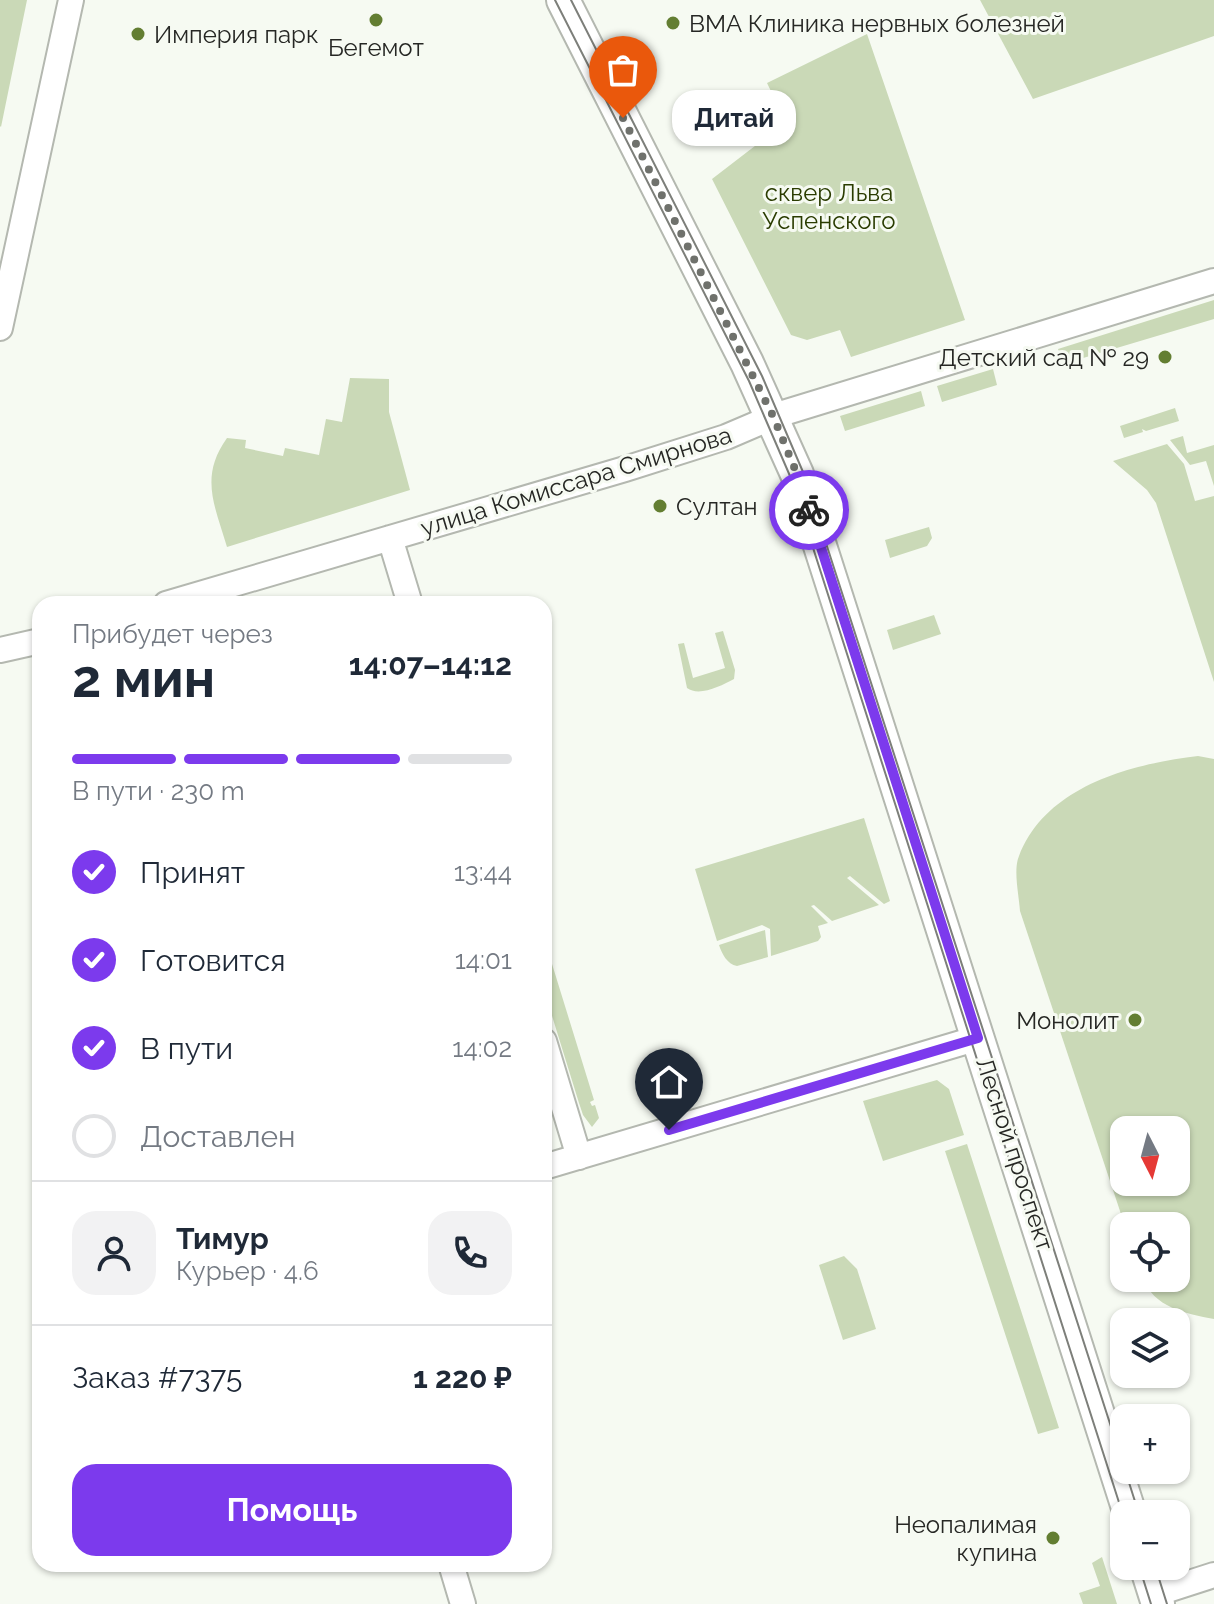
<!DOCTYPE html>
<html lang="ru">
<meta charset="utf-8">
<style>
body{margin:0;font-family:Raleway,sans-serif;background:#f2f2f3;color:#1f2937;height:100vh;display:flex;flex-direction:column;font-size:30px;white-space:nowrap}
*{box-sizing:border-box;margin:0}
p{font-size:26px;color:#747a83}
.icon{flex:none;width:44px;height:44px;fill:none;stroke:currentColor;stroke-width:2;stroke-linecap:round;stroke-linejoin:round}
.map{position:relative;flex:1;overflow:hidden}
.details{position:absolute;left:32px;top:596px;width:520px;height:976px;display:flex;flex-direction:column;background:#fff;border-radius:24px;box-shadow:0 2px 6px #0004}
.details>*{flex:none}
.needle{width:52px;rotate:174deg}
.fabs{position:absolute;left:1110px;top:1116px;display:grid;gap:16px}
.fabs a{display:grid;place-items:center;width:80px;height:80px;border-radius:16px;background:#fff;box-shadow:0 2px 6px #0004;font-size:40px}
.pin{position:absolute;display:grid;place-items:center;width:68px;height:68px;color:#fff;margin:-82px -34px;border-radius:50% 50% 50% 0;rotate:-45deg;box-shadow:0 0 8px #0007}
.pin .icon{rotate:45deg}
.courier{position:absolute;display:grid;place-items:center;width:80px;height:80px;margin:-40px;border:6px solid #7c3aed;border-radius:50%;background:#fff;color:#222;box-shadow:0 2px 10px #0007}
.bubble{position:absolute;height:56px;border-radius:24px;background:#fff;box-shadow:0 2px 6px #0004;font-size:26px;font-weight:700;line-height:56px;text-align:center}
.headline em{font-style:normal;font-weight:700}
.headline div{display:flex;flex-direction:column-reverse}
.headline{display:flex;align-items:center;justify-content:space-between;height:136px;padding:0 40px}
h1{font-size:52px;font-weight:700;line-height:60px}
.bar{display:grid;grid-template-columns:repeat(4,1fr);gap:12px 8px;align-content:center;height:96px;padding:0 40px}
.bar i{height:10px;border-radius:6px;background:#e0e1e3}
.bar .selected{background:#7c3aed}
.bar p{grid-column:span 4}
.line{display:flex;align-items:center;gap:20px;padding:0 40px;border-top:2px solid #e0e1e3}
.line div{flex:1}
.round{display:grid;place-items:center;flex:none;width:84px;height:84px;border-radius:24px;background:#f2f2f3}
ol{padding:0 40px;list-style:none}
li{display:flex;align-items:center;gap:24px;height:88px}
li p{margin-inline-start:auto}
li .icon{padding:8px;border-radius:50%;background:#7c3aed;color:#fff;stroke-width:4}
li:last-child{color:#747a83}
li i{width:44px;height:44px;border:4px solid #e0e1e3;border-radius:50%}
.cta{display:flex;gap:16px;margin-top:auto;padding:16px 40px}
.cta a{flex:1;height:92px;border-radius:24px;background:#7c3aed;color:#fff;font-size:32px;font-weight:700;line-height:92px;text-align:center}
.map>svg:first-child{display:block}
.green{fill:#cad9b7;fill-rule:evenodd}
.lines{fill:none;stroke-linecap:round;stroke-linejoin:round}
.minor-casing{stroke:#b4b8b0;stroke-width:28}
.secondary-casing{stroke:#b4b8b0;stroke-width:36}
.minor{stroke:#fff;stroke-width:24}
.secondary{stroke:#fff;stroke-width:32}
.tram{stroke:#7d7f7a;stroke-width:2}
.done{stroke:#6f716c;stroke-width:8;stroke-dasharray:0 14.4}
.route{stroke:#7c3aed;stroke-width:10}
.poi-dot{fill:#637e32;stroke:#f6faf2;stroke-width:3}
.labels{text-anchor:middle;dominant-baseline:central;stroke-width:6;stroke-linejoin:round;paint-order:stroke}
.poi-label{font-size:24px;fill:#262724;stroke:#f6faf2;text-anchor:start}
.park-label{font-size:24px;fill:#2a3c00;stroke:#f6faf2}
.street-label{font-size:24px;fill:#262724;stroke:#f6faf2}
</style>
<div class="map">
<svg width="1214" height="1604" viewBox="0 0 1214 1604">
<rect width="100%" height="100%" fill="#f6faf2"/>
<path class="green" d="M 0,0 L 27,0 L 1,127 L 0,126 Z
M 980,0 L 1214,0 L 1214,36 L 1033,99 Z
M 867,34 L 965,320 L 851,357 L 840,330 L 807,340 L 791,335 L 712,179 L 786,122 L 767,83 Z
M 1214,300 L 1214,319 L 1063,364 L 1058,349 Z
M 993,369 L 997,385 L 942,402 L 937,386 Z
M 350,378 L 389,379 L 389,412 L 410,490 L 227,547 C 215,506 199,477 227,438 L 246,440 L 245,448 L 283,456 L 285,448 L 319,455 L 326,419 L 342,422 Z
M 921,391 L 925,406 L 845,431 L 840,416 Z
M 1175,408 L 1179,421 L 1146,431 L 1142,429 L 1143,432 L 1124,438 L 1120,426 Z
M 1183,436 L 1187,453 L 1214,445 L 1214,486 L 1206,461 L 1190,465 L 1170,440 Z
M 1167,444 L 1184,464 L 1195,501 L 1214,496 L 1214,682 L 1156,503 L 1147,490 L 1113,461 Z
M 929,527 L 932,538 L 927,546 L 890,558 L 885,540 Z
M 934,615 L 941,634 L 893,650 L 887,630 Z
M 723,631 L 735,670 L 734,679 C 721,686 699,697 687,688 L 678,644 L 684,643 L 693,678 L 725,668 L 715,633 Z
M 1198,756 L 1214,759 L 1214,1319 C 1186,1314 1153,1307 1143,1278 L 1176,1278 L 1176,1226 L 1125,1226 L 1020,911 C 1019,895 1013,870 1019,856 C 1046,786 1131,764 1198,756 ZM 1124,1130 L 1176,1130 L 1176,1182 L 1124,1182 Z
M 864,818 L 890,901 L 884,904 L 850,876 L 847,878 L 879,905 L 832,921 L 814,905 L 811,906 L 828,923 L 818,926 L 821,937 L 818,941 L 771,956 L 770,929 L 762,925 L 717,941 L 695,869 Z
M 765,930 L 768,957 L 737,966 C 727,964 722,954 719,945 Z
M 544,938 L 594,1100 L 590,1102 L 592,1106 L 595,1105 L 599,1118 L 592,1127 L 583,1115 L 579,1103 L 544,990 Z
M 937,1080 L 949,1089 L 964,1135 L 883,1161 L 863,1101 Z
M 967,1144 L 1059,1428 L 1038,1434 L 945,1151 Z
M 844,1256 L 857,1269 L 876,1329 L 843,1340 L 819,1265 Z
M 1102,1557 L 1117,1604 L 1083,1604 L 1079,1593 L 1100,1586 L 1092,1563 Z"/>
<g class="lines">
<g class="minor-casing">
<path id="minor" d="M 0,328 L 71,0
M 390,538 L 410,604
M 166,604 L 625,469 L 726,437 L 780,414 L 1214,281
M 0,650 L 40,641
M 544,1041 L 579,1157
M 544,1167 L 978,1038
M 451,1564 L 463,1604
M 1155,1594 L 1214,1575"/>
</g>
<g class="secondary-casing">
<path id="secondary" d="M 563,0 L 747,363 L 797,474 L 1130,1514
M 1146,1566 L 1158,1604"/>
</g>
<use href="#minor" class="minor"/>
<use href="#secondary" class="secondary"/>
<path class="tram" d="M 555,0 L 749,381 L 790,476 L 1124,1518
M 571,0 L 762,376 L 803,472 L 1124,1467
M 1125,1470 L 1139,1514
M 1139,1566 L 1151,1604
M 1155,1566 L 1167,1604"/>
</g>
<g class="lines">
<path class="done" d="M 623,118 L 773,416 L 797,474 L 809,510"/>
<path class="route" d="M 669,1130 L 978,1038 L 809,510"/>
</g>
<g class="poi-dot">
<circle cx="376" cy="20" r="8"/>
<circle cx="673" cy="23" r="8"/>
<circle cx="138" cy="34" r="8"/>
<circle cx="1165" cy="357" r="8"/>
<circle cx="660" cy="506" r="8"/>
<circle cx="1135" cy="1020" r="8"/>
<circle cx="1053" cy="1538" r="8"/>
</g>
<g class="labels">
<g class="poi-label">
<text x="689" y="23">ВМА Клиника нервных болезней</text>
<text x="154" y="34">Империя парк</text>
<text x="376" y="47" text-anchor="middle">Бегемот</text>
<text x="1149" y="357" text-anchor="end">Детский сад № 29</text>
<text x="676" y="506">Султан</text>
<text x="1119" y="1020" text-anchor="end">Монолит</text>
<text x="1037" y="1524" text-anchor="end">Неопалимая<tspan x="1037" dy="28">купина</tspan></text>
</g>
<g class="park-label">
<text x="829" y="192">сквер Льва<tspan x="829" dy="28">Успенского</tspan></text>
</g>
<g class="street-label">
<text transform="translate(576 481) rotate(-17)">улица Комиссара Смирнова</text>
<text transform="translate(1015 1154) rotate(72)">Лесной проспект</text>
</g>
</g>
</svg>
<div class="fabs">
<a><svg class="needle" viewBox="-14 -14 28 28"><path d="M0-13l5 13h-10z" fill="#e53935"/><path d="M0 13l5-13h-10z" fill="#747a83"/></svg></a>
<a><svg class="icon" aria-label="locate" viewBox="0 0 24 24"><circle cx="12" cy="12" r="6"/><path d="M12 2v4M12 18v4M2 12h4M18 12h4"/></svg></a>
<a><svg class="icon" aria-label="layers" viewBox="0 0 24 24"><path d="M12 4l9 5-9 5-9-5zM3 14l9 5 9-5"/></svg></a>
<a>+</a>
<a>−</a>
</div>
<div class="pin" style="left:623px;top:118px;background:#ea580c"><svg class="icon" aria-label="bag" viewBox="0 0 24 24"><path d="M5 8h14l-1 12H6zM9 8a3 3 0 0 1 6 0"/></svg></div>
<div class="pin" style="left:669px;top:1130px;background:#1f2937"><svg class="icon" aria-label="home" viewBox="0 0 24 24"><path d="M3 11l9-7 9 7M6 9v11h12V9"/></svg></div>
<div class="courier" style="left:809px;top:510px"><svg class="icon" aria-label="bike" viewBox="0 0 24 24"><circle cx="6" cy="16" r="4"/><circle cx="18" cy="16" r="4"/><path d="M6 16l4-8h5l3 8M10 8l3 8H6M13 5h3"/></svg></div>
<div class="bubble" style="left:672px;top:90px;width:124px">Дитай</div>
<section class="details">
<div class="headline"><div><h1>2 мин</h1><p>Прибудет через</p></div><em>14:07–14:12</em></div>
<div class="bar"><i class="selected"></i><i class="selected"></i><i class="selected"></i><i></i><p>В пути · 230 m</p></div>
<ol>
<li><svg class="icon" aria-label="check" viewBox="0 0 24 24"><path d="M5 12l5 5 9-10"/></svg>Принят<p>13:44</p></li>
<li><svg class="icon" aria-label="check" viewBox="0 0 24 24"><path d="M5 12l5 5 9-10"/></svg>Готовится<p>14:01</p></li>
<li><svg class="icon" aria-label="check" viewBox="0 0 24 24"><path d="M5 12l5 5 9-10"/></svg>В пути<p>14:02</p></li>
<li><i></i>Доставлен</li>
</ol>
<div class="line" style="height:144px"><a class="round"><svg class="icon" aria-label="person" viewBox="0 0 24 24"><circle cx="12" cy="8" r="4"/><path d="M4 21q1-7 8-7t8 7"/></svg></a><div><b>Тимур</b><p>Курьер · 4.6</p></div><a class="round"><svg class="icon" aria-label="phone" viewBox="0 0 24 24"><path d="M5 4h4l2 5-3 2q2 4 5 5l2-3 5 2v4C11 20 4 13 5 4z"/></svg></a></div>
<div class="line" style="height:104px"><div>Заказ #7375</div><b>1 220 ₽</b></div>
<div class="cta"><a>Помощь</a></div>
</section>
</div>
